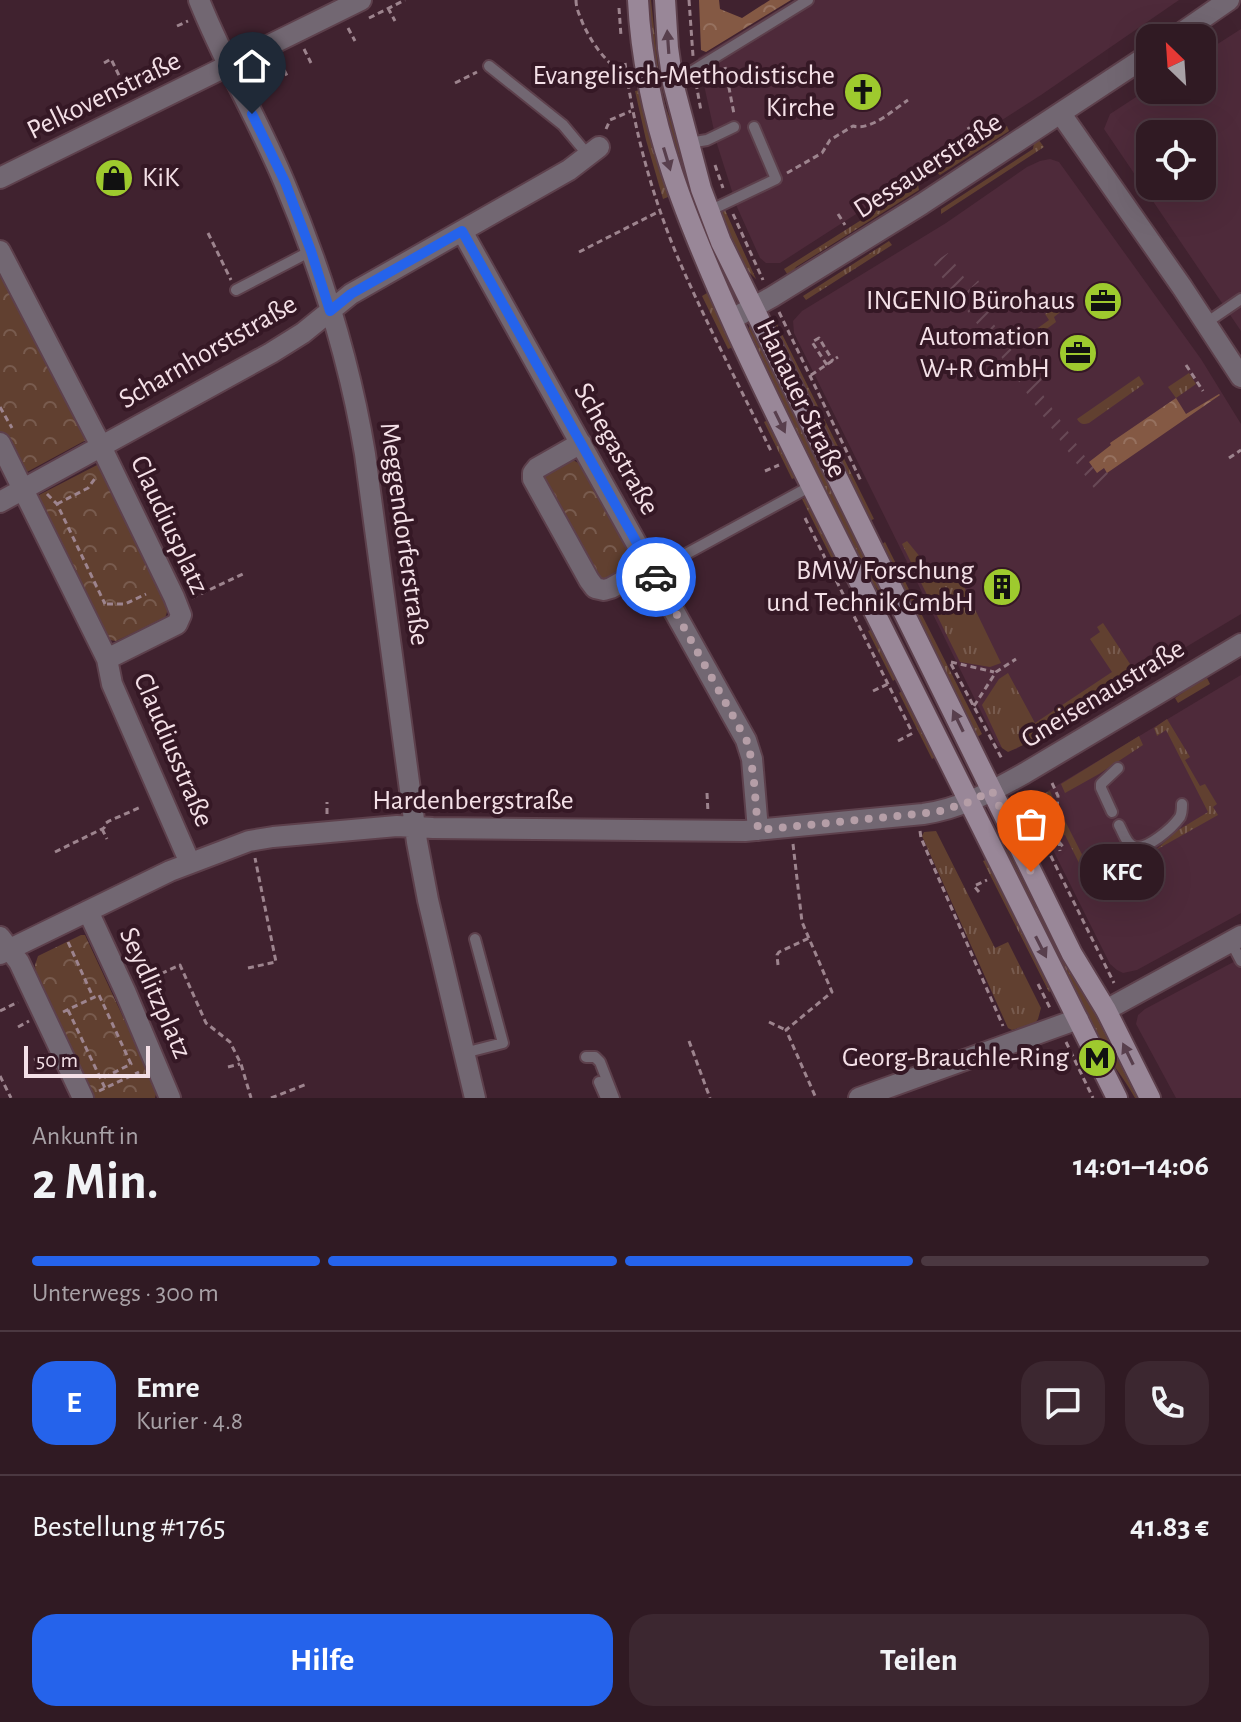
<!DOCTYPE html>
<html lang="de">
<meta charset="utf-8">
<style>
body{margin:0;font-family:"Alegreya Sans",sans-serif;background:#3c2730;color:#f1f3f6;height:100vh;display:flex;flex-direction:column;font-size:30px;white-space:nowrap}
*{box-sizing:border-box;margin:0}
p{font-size:26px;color:#a8a1a6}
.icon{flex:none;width:44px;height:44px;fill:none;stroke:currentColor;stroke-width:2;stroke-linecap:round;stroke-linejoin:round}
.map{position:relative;height:1098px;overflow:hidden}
.panel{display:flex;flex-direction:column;background:#301a23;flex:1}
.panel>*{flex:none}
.needle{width:52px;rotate:335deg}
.controls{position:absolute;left:1136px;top:24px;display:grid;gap:16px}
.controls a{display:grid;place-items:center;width:80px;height:80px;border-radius:16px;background:#301a23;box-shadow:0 8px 32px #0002,0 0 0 2px #4b3841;font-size:40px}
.scale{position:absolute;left:24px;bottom:20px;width:126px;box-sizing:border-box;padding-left:8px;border:4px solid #f4e0e7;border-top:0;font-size:22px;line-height:28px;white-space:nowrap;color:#f4e0e7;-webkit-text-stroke:6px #351825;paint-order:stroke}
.pin{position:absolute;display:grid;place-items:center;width:68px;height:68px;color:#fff;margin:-82px -34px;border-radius:50% 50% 50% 0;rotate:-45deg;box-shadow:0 0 8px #0007}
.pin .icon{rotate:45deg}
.courier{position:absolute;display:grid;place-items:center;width:80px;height:80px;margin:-40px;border:6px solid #2563eb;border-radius:50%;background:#fff;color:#222;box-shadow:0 2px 10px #0007}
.bubble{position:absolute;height:56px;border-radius:24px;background:#301a23;box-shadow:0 8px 32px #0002,0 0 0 2px #4b3841;font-size:26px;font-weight:600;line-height:56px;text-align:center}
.summary em{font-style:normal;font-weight:600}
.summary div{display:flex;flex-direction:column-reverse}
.summary{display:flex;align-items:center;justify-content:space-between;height:136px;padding:0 32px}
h1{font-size:52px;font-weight:600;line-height:60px}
.bar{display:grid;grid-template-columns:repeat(4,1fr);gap:12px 8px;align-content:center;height:96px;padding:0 32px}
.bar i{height:10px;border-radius:6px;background:#4b3841}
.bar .active{background:#2563eb}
.bar p{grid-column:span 4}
.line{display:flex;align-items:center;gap:20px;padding:0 32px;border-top:2px solid #4b3841}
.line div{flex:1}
.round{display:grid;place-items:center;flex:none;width:84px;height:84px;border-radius:24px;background:#3c2730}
.action{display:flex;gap:16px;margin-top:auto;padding:16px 32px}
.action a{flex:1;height:92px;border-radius:24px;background:#2563eb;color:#fff;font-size:32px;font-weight:600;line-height:92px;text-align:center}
.action a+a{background:#3c2730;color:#f1f3f6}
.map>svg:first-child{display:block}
.built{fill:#4e2a3a;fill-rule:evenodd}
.industrial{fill:url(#industrial-furrows)}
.grass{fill:url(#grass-tufts)}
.forest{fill:url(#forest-crowns)}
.park{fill:url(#park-crowns)}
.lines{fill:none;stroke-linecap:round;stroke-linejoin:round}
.service-casing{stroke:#5d404c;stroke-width:14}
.minor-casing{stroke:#5d404c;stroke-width:24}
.tertiary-casing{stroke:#5d404c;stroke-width:24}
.secondary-casing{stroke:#5d404c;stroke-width:24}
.path{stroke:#9d848e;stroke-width:3;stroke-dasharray:6 4;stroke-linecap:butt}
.service{stroke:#726772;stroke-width:10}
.minor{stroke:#726772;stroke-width:20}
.tertiary{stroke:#726772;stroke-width:20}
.secondary{stroke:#998798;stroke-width:20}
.oneway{fill:#583f4d}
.done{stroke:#b59ea7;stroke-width:8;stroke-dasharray:0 14.4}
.route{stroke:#2563eb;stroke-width:10}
.labels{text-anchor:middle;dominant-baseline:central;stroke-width:8;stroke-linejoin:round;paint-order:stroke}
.poi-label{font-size:28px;fill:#f4e0e7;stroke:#351825;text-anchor:end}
.street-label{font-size:28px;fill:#f4e0e7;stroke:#351825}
</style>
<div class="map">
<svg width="1241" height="1098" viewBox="0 0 1241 1098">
<defs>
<pattern id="industrial-furrows" width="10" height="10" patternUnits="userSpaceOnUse" patternTransform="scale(2)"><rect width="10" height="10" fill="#4e2a3a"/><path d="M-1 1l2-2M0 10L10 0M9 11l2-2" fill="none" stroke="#684956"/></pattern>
<pattern id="grass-tufts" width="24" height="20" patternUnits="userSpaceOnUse" patternTransform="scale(2)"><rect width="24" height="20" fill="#614030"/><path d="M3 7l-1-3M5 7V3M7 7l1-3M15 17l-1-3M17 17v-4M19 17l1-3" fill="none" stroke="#785b4e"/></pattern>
<pattern id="forest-crowns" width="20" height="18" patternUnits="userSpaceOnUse" patternTransform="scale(2)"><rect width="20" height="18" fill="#845944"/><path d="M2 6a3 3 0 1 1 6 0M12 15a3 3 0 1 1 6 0" fill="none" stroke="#96715f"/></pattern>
<pattern id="park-crowns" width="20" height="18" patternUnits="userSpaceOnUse" patternTransform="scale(2)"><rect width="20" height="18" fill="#614030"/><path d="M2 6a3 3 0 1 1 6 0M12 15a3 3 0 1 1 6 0" fill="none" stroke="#785b4e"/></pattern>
</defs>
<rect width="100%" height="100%" fill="#40222f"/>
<path class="built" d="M 794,0 L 1179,0 L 1041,95 L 780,263 L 766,263 L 760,258 L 737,207 L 717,144 L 698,58 Z
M 1241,29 L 1241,331 L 1104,129 L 1110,114 L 1150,88 L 1150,90 L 1202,90 L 1202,54 ZM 1150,134 L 1202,134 L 1202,186 L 1150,186 Z
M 1050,159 L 1059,162 L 1201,359 L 1241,424 L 1241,614 L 1016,749 L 1009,750 L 998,746 L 794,333 L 793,321 L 802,311 L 946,223 L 1027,167 L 1040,161 Z
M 1241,675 L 1241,913 L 1137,970 L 1123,973 L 1117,970 L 1110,964 L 1033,810 L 1033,806 L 1041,795 Z
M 1241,958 L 1241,1098 L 1176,1098 L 1136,1024 L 1138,1015 L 1145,1009 Z"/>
<path class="industrial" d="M 948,253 L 969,285 L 978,280 L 979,282 L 971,288 L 977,296 L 985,291 L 988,294 L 978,301 L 984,311 L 994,304 L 1001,315 L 992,322 L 999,331 L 1008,325 L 1011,328 L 1001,335 L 1009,345 L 1018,339 L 1020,341 L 1010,348 L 1033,380 L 1045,374 L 1053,384 L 1041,392 L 1088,461 L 1104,468 L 1107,473 L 1116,478 L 1096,491 L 990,341 L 938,272 L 933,263 Z"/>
<path class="grass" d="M 647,0 L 651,0 L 659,76 L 666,108 L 735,290 L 734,291 C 706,251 691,189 675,143 C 669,124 660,106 656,85 C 652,57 650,28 647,0 Z
M 640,90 L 651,139 L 668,197 L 663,199 L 646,140 L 635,91 Z
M 1007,126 L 1009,131 L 940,175 L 936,172 Z
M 1038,139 L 1044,147 L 941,214 L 941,209 L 1033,149 L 1034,142 Z
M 918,184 L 919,190 L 796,267 L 789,277 L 784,269 Z
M 725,210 L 756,279 L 745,268 L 721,212 Z
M 889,241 L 892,245 L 806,300 L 803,296 Z
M 707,293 L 733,347 L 728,349 L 702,296 Z
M 1059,304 L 1063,310 L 1054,317 L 1056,322 L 1025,345 L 1022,345 L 1020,341 L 1049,320 L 1045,314 Z
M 775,320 L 874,519 L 869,521 L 779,340 Z
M 751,326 L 962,744 L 958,746 L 886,602 L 860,565 L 752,346 L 749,327 Z
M 1189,373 L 1196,384 L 1176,398 L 1168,387 Z
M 1139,376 L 1144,384 L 1089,423 C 1083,425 1080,424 1077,419 Z
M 768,420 L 797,477 L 792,479 L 764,422 Z
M 807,497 L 840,564 L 836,567 L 802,499 Z
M 907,541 L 939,580 L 954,566 L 1001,663 L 990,667 L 960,662 L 902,544 Z
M 885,542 L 982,734 L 977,737 L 881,545 Z
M 1103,623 L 1138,676 L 1034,740 L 1008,752 L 1002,748 L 982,705 L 999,679 L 1008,673 L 1035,723 L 1112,672 L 1090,639 L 1100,632 L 1097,627 Z
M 873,629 L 897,678 L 893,681 L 868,631 Z
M 1206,676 L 1210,684 L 1178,703 L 1175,698 Z
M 903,690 L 936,757 L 932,759 L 899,693 Z
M 1167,719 L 1190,757 L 1185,760 L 1200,786 L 1205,784 L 1217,804 L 1213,807 L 1218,815 L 1156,850 L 1175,832 L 1208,812 L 1166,730 L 1157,736 L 1154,728 Z
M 1139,736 L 1143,745 L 1099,774 L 1065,793 L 1061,784 Z
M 1050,791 L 1054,800 C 1051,810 1049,817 1040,822 L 1034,806 L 1041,795 Z
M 1059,817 L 1064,819 L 1092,874 L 1084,873 L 1065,835 L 1062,836 Z
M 936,831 L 995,948 L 1008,942 L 1041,1008 L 1038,1019 L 1035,1023 L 1012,1030 L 1008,1028 L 922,836 L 924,832 Z
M 1007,849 L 1057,950 L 1092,1003 L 1139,1098 L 1135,1098 C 1124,1078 1110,1061 1098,1042 L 1003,851 Z
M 988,859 L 1053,990 L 1049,992 L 983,861 Z"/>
<path class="forest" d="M 699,0 L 719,0 L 720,9 L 742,18 L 770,0 L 791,0 L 706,52 L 701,50 Z
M 1219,394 L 1220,395 L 1107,473 L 1104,468 L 1097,473 L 1089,462 L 1111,445 L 1110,443 L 1176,398 L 1186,414 Z"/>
<path class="park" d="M 0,272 L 86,434 L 86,440 L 27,472 L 21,470 L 0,431 Z
M 571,459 L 582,465 L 631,553 C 632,572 616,582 598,580 L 543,483 L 543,474 Z
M 97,465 L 103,467 L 167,601 L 168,609 L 165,618 L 116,641 L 109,640 L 102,633 L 38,499 L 39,495 Z
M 81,935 L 85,935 L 148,1071 L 156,1094 L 155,1098 L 94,1098 L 36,977 L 35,965 L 38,956 Z"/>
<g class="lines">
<g class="service-casing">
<path id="service" d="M 489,66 L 563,125 L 588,155
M 673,83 L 808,0
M 689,143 L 707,140 L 734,127
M 709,211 L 776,179 L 754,127
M 236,290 L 311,251
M 1206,323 L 1241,299
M 653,572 L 811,486
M 1112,812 L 1101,788 L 1101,784 L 1118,768
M 1119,825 C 1123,832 1126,843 1133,846 C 1146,852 1173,827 1180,817 C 1182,813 1182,809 1182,804
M 1231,942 L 1241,961
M 464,1053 L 503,1043 L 475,939
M 586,1057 L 595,1057 L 600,1062 L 614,1098
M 599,1082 L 606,1098"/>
</g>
<g class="minor-casing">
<path id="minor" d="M 199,0 C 224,63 259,121 285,184 C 321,270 350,362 365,454 L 417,842 L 428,900 L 475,1098
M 1174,38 L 1229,0
M 1061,114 L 1182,287 L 1241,377
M 462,231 L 746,740 L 752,759 L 758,830
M 0,251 L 97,438 L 174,597 L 181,615 L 177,624 L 107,659 L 0,443
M 732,319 L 772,297 L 922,204 L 1150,54
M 581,443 L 537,468 L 533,473 L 533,479 L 589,580 L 595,588 L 604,590 L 611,588 L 650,566
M 0,502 L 271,353 L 303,333 L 351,294 L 569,170 L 599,147
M 107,659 L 112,684 L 190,863
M 88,911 L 125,991 L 170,1098
M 0,937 L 19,962 L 83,1098
M 0,954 L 170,871 L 249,841 L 273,837 L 397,826 L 433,828 L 745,831 L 923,814 C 960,809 993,791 1025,773 L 1241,644
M 1106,1010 L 1241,936
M 859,1098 L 1078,1019"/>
</g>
<g class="tertiary-casing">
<path id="tertiary" d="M 0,178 L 361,0"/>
</g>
<g class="secondary-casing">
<path id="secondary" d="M 638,0 C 644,121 689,226 738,334 C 775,414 815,494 855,573 C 943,748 1030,923 1117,1098
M 665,0 L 668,48 L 673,83 L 701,189 L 721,242 L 992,791 L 1072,954 L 1106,1010 L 1150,1098"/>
</g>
<path class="path" d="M 576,0 C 576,9 580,16 583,24 C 595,49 606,61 627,78
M 689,0 L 693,56
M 388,8 L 395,21
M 619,8 L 621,36
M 369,18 L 405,0
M 177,26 L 188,21
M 348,28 L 355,41
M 304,49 L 311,63
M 280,61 L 287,76
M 104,63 L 111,59 L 129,96
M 625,63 C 634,130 652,196 678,258 C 706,323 740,387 771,451
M 725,67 L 734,114
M 455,83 L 477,72
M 696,83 L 701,111
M 968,127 L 976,142
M 606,129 L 610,120 L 631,111
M 715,165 L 723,188
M 787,173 L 822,153 L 830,140 L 853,126 C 871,131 893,110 908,100
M 733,214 L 763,280
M 838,214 L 845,225
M 208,233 L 231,280
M 579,252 L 660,211
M 779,312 L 861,481
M 827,365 L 812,342 L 819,338 L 833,361
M 1186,365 L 1203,391
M 811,375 L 838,357
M 0,407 L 12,428
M 1229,458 L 1241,450
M 765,471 L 779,465
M 47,494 L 57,504 L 105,604
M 57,504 L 88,488 L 96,477
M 805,518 L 911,730
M 192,598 L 243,574
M 107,604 L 125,604 L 146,594
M 951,662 L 994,672
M 951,664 L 1002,759
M 873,691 L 888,684
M 974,706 L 996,672 L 1016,659
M 898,741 L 913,733
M 1052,783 L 1058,796 L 1057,810 L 1059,842 L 1065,849
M 707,793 L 708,813
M 1024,802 L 1114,983
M 327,814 L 327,802
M 1044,825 L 1057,810
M 102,829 L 107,839
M 920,831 L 921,838 L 1003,1026
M 793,844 L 802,922 L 832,992 L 786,1030 L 816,1098
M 1048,847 L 1059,842 L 1060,851
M 55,852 L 104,828 L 106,823 L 109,821 L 141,807
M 979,892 L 974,886 L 987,880
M 68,942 L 93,997
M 778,965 L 777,955 L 779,952 L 809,938
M 248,968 L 276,962 L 255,858
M 143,982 L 180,965 L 206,1023 L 230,1042 L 241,1064 L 251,1098
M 1038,984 L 1051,1010
M 68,1010 L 105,1088
M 0,1011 L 18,1002
M 63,1012 L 99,995 L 131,1064 L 101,1079
M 769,1022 L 786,1030
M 18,1027 L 29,1021
M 689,1041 L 710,1098
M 1066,1042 L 1093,1098
M 34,1060 L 45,1055
M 228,1067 L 240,1064
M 0,1076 L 11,1098
M 99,1091 L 139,1072
M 271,1098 L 307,1084"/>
<use href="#service" class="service"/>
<use href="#minor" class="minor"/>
<use href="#tertiary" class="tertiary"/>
<use href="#secondary" class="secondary"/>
</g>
<defs><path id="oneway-solid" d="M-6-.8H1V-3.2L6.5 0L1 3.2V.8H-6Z" transform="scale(2)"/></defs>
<g class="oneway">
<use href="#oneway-solid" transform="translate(668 42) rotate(-94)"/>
<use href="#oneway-solid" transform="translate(667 159) rotate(73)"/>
<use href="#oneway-solid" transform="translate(780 422) rotate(64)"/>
<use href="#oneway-solid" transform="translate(958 721) rotate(-116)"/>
<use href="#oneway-solid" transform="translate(1041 947) rotate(63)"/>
<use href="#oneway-solid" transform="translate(1128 1054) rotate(-116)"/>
</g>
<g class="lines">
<path class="done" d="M 656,577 L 749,745 L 754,782 L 758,830 L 937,812 L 969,802 L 992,791 L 1031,872"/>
<path class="route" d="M 252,114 L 285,182 L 311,251 L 330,311 L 351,294 L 462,231 L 656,577"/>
</g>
<defs>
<g id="church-disc" transform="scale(2)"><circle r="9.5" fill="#9eca2e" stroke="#351825"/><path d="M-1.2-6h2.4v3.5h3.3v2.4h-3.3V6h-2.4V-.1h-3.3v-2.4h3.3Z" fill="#111"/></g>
<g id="shop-disc" transform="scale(2)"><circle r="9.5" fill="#9eca2e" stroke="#351825"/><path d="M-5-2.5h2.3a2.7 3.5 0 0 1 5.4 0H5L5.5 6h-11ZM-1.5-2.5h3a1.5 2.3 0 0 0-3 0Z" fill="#111"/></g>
<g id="office-disc" transform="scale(2)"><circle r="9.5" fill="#9eca2e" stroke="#351825"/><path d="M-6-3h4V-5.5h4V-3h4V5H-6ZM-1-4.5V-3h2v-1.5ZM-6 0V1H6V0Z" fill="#111"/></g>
<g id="building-disc" transform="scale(2)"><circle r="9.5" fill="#9eca2e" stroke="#351825"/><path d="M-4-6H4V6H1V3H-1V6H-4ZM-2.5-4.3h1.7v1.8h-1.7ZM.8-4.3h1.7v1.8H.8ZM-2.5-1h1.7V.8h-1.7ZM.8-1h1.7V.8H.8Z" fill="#111"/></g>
<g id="metro-disc" transform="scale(2)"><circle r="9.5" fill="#9eca2e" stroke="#351825"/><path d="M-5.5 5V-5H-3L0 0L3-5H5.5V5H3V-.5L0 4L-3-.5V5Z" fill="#111"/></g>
</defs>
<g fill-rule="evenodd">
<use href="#church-disc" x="863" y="92"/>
<use href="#shop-disc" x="114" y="178"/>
<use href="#office-disc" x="1103" y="301"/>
<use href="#office-disc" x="1078" y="353"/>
<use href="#building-disc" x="1002" y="587"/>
<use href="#metro-disc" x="1097" y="1058"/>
</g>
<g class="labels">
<g class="poi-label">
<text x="835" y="76">Evangelisch-Methodistische<tspan x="835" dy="32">Kirche</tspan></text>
<text x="142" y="178" text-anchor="start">KiK</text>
<text x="1075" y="301">INGENIO Bürohaus</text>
<text x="1050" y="337">Automation<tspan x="1050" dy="32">W+R GmbH</tspan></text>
<text x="974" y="571">BMW Forschung<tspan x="974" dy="32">und Technik GmbH</tspan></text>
<text x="1069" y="1058">Georg-Brauchle-Ring</text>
</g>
<g class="street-label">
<text transform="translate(104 96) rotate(-26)">Pelkovenstraße</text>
<text transform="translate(928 166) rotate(-33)">Dessauerstraße</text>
<text transform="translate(208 352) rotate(-30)">Scharnhorststraße</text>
<text transform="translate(801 399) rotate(64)">Hanauer Straße</text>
<text transform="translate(616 449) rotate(61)">Schegastraße</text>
<text transform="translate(169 525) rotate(65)">Claudiusplatz</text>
<text transform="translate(404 534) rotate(82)">Meggendorferstraße</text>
<text transform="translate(1103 694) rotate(-31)">Gneisenaustraße</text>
<text transform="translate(173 750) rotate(67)">Claudiusstraße</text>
<text x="473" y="801">Hardenbergstraße</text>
<text transform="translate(155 993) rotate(66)">Seydlitzplatz</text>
</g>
</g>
</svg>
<div class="controls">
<a><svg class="needle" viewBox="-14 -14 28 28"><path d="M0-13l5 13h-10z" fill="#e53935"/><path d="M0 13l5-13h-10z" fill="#a8a1a6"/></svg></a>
<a><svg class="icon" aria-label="locate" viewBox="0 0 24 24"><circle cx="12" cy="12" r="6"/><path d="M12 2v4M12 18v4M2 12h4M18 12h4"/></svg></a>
</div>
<div class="scale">50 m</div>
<div class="pin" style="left:1031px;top:872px;background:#ea580c"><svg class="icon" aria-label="bag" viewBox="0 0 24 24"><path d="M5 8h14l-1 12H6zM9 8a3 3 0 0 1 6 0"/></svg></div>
<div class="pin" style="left:252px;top:114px;background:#1f2937"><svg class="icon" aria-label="home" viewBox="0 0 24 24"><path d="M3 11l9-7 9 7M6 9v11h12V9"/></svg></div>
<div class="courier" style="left:656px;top:577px"><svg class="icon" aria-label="car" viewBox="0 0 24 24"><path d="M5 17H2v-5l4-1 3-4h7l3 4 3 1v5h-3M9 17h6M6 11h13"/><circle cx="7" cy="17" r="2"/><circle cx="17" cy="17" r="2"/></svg></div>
<div class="bubble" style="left:1080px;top:844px;width:84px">KFC</div>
</div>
<section class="panel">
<div class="summary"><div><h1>2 Min.</h1><p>Ankunft in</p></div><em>14:01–14:06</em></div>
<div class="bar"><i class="active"></i><i class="active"></i><i class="active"></i><i></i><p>Unterwegs · 300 m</p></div>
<div class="line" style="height:144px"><b class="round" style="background:#2563eb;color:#fff">E</b><div><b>Emre</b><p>Kurier · 4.8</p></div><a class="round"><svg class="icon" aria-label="chat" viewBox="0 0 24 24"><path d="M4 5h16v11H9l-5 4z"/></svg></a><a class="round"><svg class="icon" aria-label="phone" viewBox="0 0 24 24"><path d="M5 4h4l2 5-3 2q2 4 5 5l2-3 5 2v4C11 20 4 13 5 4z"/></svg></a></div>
<div class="line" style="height:104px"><div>Bestellung #1765</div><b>41.83 €</b></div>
<div class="action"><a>Hilfe</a><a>Teilen</a></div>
</section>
